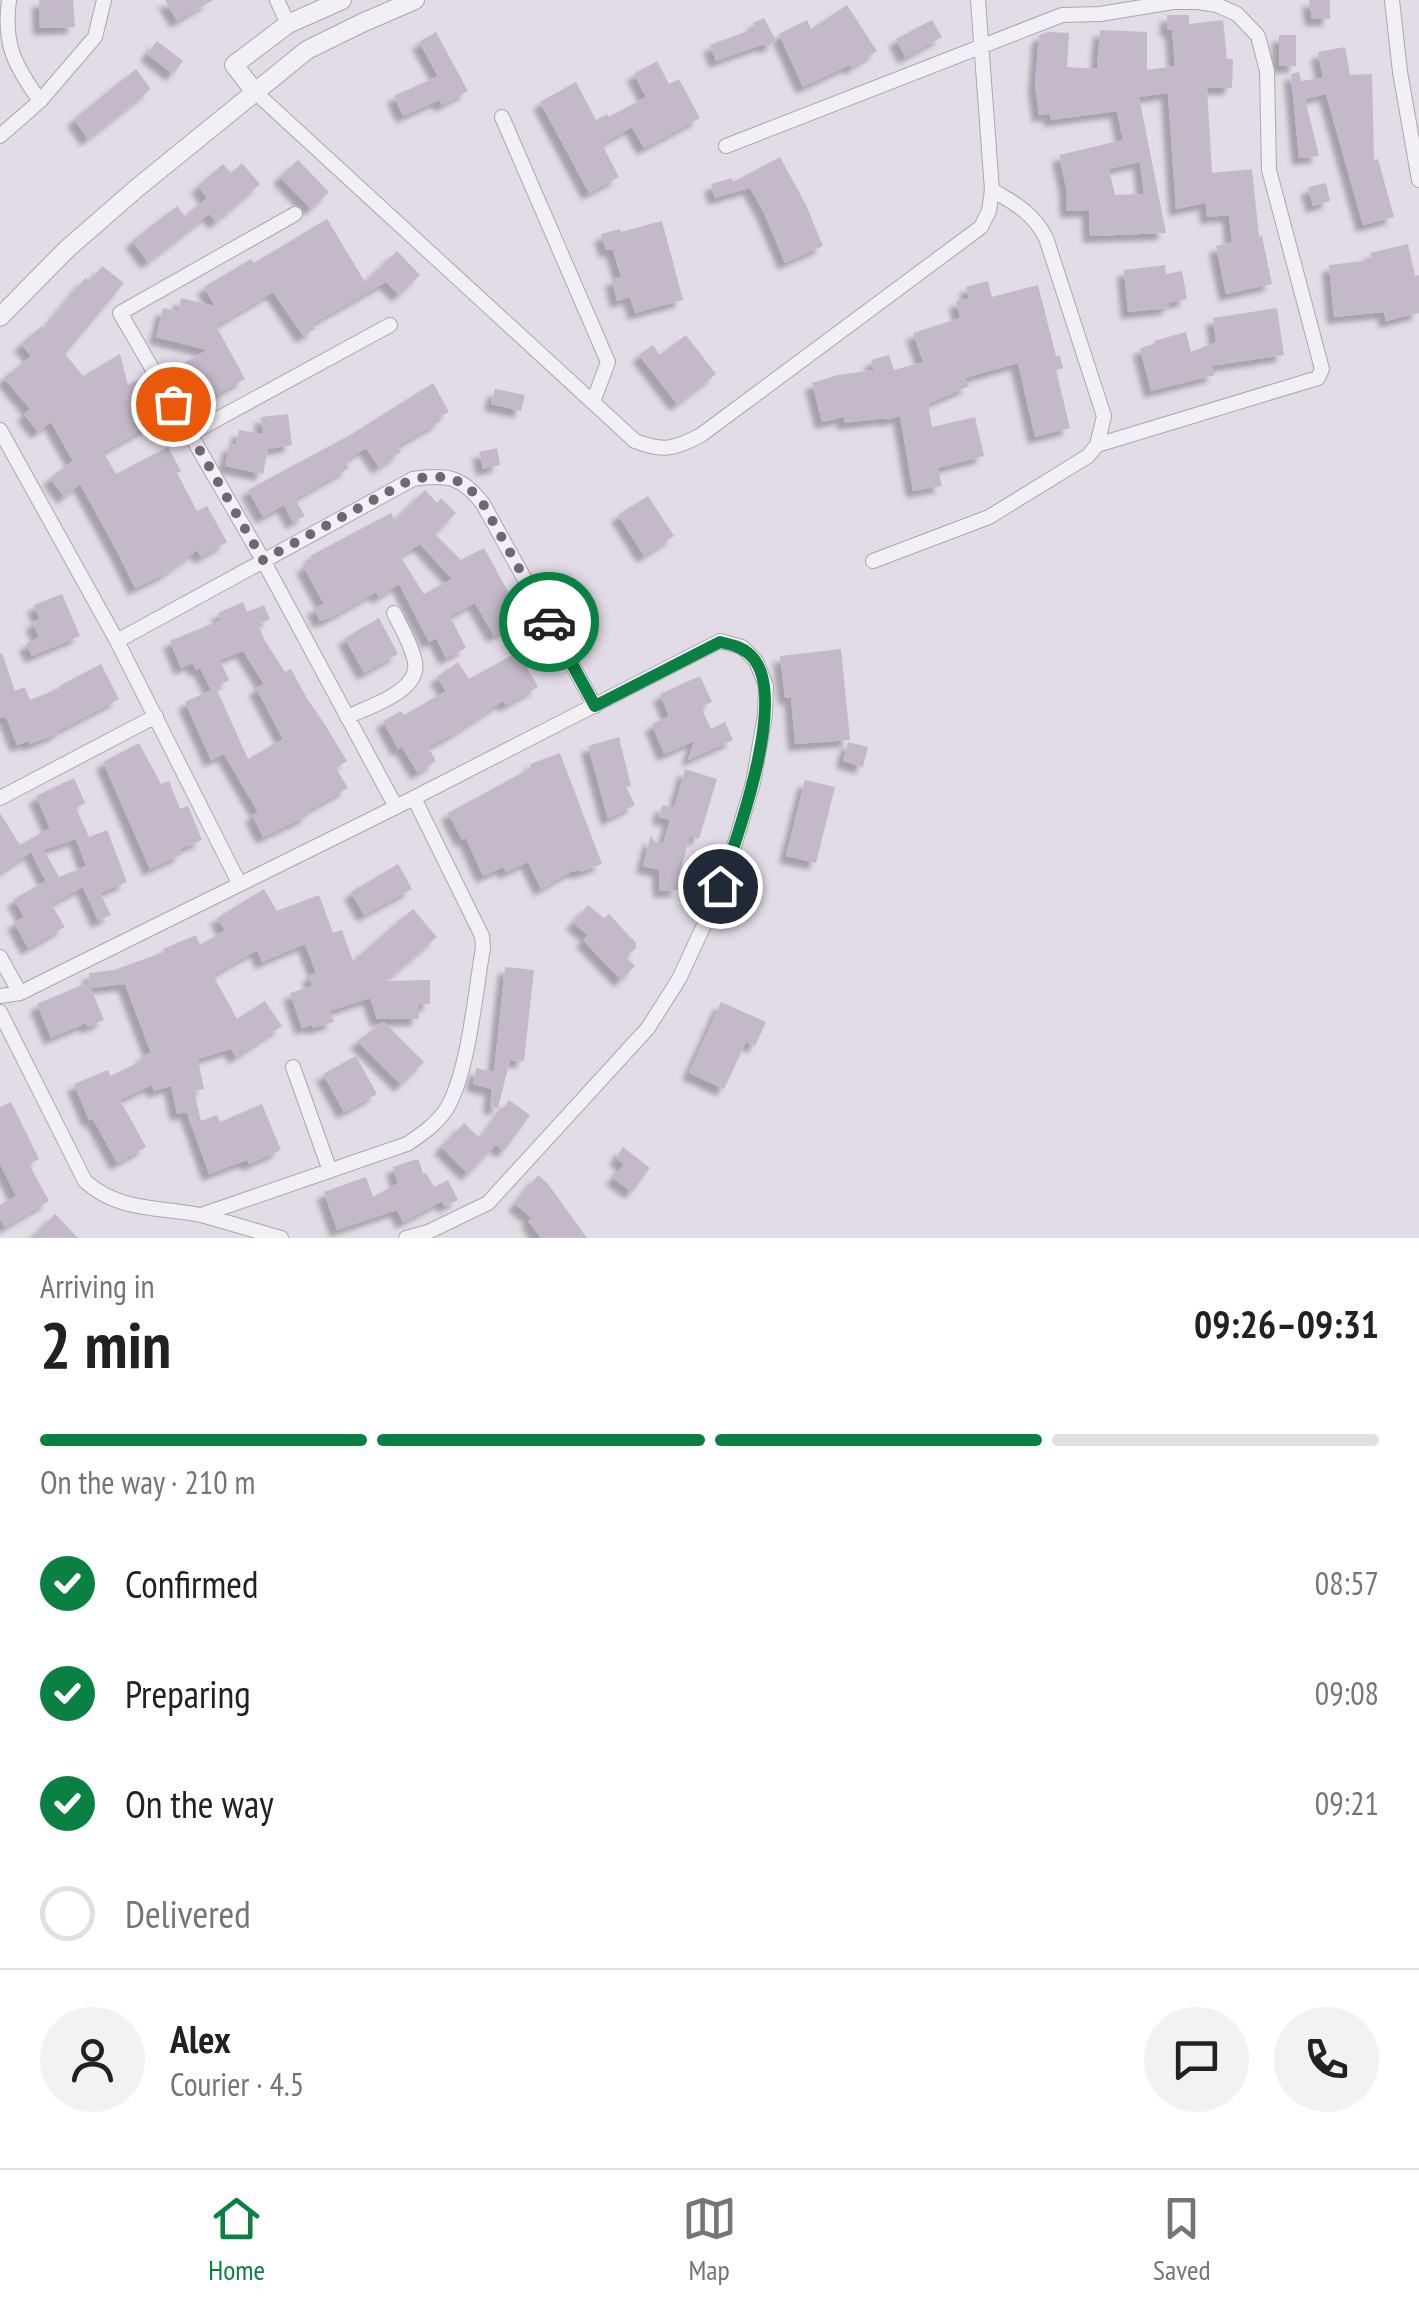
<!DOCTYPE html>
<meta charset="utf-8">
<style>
body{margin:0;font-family:"PT Sans Narrow",sans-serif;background:#f2f2f2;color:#202124;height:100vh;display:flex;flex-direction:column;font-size:38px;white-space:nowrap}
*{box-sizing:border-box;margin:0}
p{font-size:32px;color:#757577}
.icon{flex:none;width:55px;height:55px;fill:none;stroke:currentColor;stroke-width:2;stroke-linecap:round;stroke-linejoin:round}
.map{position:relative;height:1238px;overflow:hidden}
.sheet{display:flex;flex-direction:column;background:#fff;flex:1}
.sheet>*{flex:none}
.pin{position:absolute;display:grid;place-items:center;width:85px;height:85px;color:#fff;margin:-42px;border:5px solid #fff;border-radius:50%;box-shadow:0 2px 10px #0007}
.courier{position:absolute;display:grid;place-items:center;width:100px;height:100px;margin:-50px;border:8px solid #0b8043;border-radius:50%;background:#fff;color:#222;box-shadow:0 2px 12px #0007}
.headline em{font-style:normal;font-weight:800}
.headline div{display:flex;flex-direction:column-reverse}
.headline{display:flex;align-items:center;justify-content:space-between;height:170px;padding:0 40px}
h1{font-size:65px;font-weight:800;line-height:75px}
.bar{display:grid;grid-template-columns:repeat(4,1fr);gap:15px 10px;align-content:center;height:120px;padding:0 40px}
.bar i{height:12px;border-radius:8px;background:#e0e0e0}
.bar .selected{background:#0b8043}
.bar p{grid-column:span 4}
.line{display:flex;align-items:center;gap:25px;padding:0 40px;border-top:2px solid #e0e0e0}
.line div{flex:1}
.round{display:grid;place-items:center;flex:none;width:105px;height:105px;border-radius:52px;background:#f2f2f2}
ol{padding:0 40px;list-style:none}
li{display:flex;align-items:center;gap:30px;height:110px}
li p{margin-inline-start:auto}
li .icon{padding:10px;border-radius:50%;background:#0b8043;color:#fff;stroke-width:4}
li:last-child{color:#757577}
li i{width:55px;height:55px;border:5px solid #e0e0e0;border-radius:50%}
.tabs{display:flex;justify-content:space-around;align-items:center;height:140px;border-top:2px solid #e0e0e0;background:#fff;font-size:28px;color:#757577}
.tabs a{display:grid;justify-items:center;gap:5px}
.tabs .selected{color:#0b8043}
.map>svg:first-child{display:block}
.building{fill:#c3b9c9;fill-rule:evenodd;filter:url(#shadow)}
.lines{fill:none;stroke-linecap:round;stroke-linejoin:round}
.minor-casing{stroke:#aea5b3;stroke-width:16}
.tertiary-casing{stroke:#aea5b3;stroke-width:20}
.minor{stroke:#f2eff5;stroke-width:14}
.tertiary{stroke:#f2eff5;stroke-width:18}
.done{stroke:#716678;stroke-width:10;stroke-dasharray:0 18}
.route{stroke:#0b8043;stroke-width:12}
</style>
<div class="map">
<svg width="1419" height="1238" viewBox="0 0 1419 1238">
<defs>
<filter id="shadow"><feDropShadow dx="-7" dy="7" stdDeviation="2.5" flood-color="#0004"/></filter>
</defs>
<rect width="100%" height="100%" fill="#e2dce6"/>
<path class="building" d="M 39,0 L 73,0 L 75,27 L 40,28 Z
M 165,0 L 213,0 L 177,21 Z
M 1309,0 L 1330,0 L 1330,19 L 1312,19 Z
M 847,5 L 877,51 L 851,68 L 849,65 L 803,87 L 779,34 L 807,20 L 811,29 Z
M 1167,15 L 1189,15 L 1189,24 L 1223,20 L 1227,59 L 1233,59 L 1232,88 L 1207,88 L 1212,173 L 1252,169 L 1259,237 L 1262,236 L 1272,284 L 1226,294 L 1216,246 L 1232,242 L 1229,215 L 1207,217 L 1206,203 L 1176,209 L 1168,93 L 1139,97 L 1166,233 L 1090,236 L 1089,210 L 1067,211 L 1066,187 L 1059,155 L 1123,140 L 1117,111 L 1051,120 L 1050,114 L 1039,115 L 1035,85 L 1039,35 L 1048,32 L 1069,33 L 1067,67 L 1097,69 L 1100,30 L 1147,32 L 1147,70 L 1175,66 L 1172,30 L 1167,30 ZM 1140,162 L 1144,194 L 1115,195 L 1109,169 Z
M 764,18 L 776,41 L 766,47 L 764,44 L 716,61 L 710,45 L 756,28 L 753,23 Z
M 932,20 L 942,37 L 905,57 L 896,39 Z
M 436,32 L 468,91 L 442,105 L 439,100 L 403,116 L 394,96 L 438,76 L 419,42 Z
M 1279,35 L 1296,35 L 1296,66 L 1279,66 Z
M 157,41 L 183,61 L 173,74 L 147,54 Z
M 1345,47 L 1350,75 L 1372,74 L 1374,160 L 1378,159 L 1394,217 L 1363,225 L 1326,94 L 1305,99 L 1319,156 L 1299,158 L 1291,74 L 1299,72 L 1301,81 L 1323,78 L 1318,52 Z
M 657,61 L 669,84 L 679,79 L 700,118 L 644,148 L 632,127 L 602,144 L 619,177 L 589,193 L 540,102 L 576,82 L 596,120 L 607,114 L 609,117 L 646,97 L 634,74 Z
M 136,69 L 151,89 L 88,139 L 74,119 Z
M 780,157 L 806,205 L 823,246 L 785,263 L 764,213 L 750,188 L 715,198 L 711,184 L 732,178 L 733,182 Z
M 298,160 L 329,192 L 311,209 L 280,177 Z
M 242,163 L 260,184 L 216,222 L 209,214 L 148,262 L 132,241 L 177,206 L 185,216 L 207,198 L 198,186 L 223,164 L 231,173 Z
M 1326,183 L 1330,201 L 1313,206 L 1308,187 Z
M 327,219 L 365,282 L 397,251 L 420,275 L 399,295 L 386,282 L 312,324 L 315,329 L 303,336 L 273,292 L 216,326 L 245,379 L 205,401 L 184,363 L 207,350 L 156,337 L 163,308 L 178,311 L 181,298 L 215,306 L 204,287 L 251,259 L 254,263 Z
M 662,221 L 683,300 L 635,313 L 630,297 L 617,301 L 612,279 L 621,277 L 613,250 L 606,250 L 601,234 L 620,229 L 621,232 Z
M 1408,244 L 1415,276 L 1419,275 L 1419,313 L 1386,321 L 1384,312 L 1334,317 L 1329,265 L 1372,260 L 1370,253 Z
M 1165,265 L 1166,274 L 1182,271 L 1187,299 L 1169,303 L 1169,308 L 1128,312 L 1124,270 Z
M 102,266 L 124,283 L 65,354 L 83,376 L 120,354 L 128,385 L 143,377 L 159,408 L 148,414 L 154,424 L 103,452 L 116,474 L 168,447 L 181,471 L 177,473 L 197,511 L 207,506 L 227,542 L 201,557 L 197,550 L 165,574 L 135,588 L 117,551 L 80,484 L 64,497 L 50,478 L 73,461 L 51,422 L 38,432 L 24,414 L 30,409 L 4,378 L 31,356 L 21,344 L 42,326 L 44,329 L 85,278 L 90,282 Z
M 988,281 L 992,297 L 1038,285 L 1056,356 L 1060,356 L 1063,368 L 1056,370 L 1070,428 L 1035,437 L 1018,363 L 965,378 L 969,386 L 928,404 L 932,427 L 975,417 L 984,456 L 938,468 L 942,486 L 913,491 L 900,416 L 887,420 L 887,418 L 844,423 L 844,417 L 822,422 L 812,383 L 838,375 L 874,370 L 871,360 L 889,355 L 894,370 L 923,362 L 913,333 L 960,318 L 956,301 L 969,298 L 966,287 Z
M 1277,308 L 1284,355 L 1211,366 L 1215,375 L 1151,391 L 1140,348 L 1155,344 L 1154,341 L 1186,332 L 1191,352 L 1216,342 L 1213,318 Z
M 686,335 L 716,374 L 677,404 L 639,355 L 653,345 L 660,355 Z
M 433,383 L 449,412 L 439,417 L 441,421 L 397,446 L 401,452 L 379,467 L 366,448 L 345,461 L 349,468 L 295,499 L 305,516 L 293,522 L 284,505 L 263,517 L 248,490 L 352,434 Z
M 495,389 L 525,395 L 521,411 L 491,404 Z
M 288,414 L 292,445 L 268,449 L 263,474 L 225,466 L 230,444 L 236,445 L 239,430 L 263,434 L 261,417 Z
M 497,448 L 500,465 L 483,469 L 479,452 Z
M 425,490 L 437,503 L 441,498 L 456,513 L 435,534 L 461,560 L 484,548 L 523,619 L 494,636 L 475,603 L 450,616 L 466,648 L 446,658 L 436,638 L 429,642 L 399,584 L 379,597 L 376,592 L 332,617 L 320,621 L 314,608 L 324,604 L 303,566 L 313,560 L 310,556 L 391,513 L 395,520 ZM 420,544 L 452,579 L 424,594 L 400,556 Z
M 648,496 L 674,536 L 644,556 L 618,515 Z
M 62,594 L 80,636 L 32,656 L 26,644 L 39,637 L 32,622 L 40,619 L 34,605 Z
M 243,602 L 247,612 L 264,605 L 270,619 L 258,624 L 264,639 L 285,672 L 291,669 L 308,700 L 324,723 L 347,761 L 336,768 L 348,788 L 307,811 L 309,815 L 263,837 L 252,815 L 258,812 L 224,754 L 211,760 L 185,702 L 216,688 L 248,759 L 283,739 L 256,688 L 264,684 L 243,651 L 220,660 L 229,680 L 211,690 L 200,668 L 196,670 L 193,663 L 181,668 L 170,641 L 221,620 L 218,613 Z
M 379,618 L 398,654 L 364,673 L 345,638 Z
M 841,649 L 850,740 L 795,744 L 791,697 L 785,698 L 780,656 Z
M 518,652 L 538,687 L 506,705 L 503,701 L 455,733 L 428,747 L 436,761 L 418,773 L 402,747 L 398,749 L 383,721 L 401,711 L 404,715 L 446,691 L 437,677 L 458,662 L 469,679 Z
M 2,653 L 15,691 L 25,687 L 30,700 L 60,688 L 59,686 L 101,664 L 119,699 L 58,731 L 59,733 L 30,744 L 29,741 L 17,745 L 6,717 L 0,718 L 0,654 Z
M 700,676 L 712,702 L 701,707 L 711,729 L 725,722 L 733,740 L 688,760 L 694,741 L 664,754 L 652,724 L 669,716 L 660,694 Z
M 619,737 L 631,786 L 626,787 L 635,805 L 608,819 L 588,746 Z
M 848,742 L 868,747 L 863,767 L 843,761 Z
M 139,743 L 161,784 L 169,781 L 180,809 L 188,806 L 202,840 L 180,849 L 182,854 L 150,869 L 103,762 Z
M 560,753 L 602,864 L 580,872 L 580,870 L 570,872 L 541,889 L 528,862 L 506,872 L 503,867 L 483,876 L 466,838 L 462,840 L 448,813 L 531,768 L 530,764 Z
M 685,769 L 717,779 L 699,839 L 690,836 L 678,879 L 679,890 L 660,891 L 659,870 L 643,866 L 651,835 L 654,841 L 663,844 L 670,820 L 659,817 L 662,805 L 674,808 Z
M 74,778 L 85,803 L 76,808 L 89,837 L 107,830 L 127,882 L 100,893 L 111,915 L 98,921 L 83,887 L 51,904 L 65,927 L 28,948 L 14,922 L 24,917 L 14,899 L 46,881 L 31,852 L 0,873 L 0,813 L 20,845 L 50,828 L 36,796 ZM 76,839 L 86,866 L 59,877 L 44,850 Z
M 805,780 L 835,787 L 816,863 L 786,856 Z
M 398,864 L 412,889 L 364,915 L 351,892 Z
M 264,889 L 277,911 L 319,895 L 333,933 L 342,930 L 353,961 L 413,909 L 437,937 L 386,981 L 430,980 L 430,1004 L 419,1004 L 419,1019 L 377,1019 L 370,998 L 330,1011 L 334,1022 L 313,1028 L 312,1025 L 302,1028 L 290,993 L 312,986 L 309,975 L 316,973 L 305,944 L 262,962 L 257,950 L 213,975 L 237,1019 L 265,1001 L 282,1026 L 236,1057 L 231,1049 L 198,1059 L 204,1089 L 194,1091 L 201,1121 L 217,1115 L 220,1122 L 262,1104 L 281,1150 L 249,1164 L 247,1160 L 209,1174 L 187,1112 L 177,1114 L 171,1086 L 154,1091 L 152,1085 L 120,1100 L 146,1147 L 117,1163 L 93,1119 L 89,1120 L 74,1084 L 108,1070 L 110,1076 L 144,1060 L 143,1055 L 151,1053 L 125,984 L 91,988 L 104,1020 L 88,1027 L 86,1023 L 51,1038 L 37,1004 L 89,982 L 90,986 L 89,973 L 114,970 L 164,952 L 163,949 L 196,935 L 200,945 L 225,930 L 217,918 Z
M 588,905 L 604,918 L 609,914 L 636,943 L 636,948 L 626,957 L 635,966 L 621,980 L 583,940 L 588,935 L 573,923 Z
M 505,967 L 534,970 L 524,1061 L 510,1060 L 498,1108 L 490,1107 L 492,1089 L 473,1084 L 476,1068 L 494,1072 Z
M 721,1002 L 766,1022 L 755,1046 L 746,1042 L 724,1089 L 689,1073 Z
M 384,1022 L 424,1062 L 401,1085 L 357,1041 Z
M 356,1056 L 377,1094 L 344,1112 L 323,1074 Z
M 509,1100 L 530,1115 L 504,1151 L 496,1145 L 468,1174 L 441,1147 L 464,1123 L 481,1139 Z
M 11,1102 L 39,1159 L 29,1164 L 49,1201 L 5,1227 L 0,1219 L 0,1205 L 16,1196 L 0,1164 L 0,1107 Z
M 623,1147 L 650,1168 L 632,1192 L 613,1178 L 624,1164 L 616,1158 Z
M 414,1160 L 419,1160 L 423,1174 L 426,1173 L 434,1187 L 448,1180 L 458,1200 L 445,1206 L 442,1201 L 403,1222 L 397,1210 L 337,1230 L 324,1192 L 366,1177 L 373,1197 L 398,1183 L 393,1167 Z
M 538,1175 L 548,1184 L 587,1238 L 541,1238 L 528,1221 L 532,1218 L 515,1204 Z
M 55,1214 L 78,1238 L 31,1238 Z"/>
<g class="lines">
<g class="minor-casing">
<path id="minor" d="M 9,0 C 3,45 15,66 40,101
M 277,0 L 288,24
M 1392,0 L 1400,72 L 1419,180
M 255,92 L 635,441 C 663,452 675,449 701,435 L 981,227 L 989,211 L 992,190 L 978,0
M 502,117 L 608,362 L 593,402
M 0,136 L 40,101 L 95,37 L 104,0
M 726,146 L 1062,15 L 1100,14 L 1173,2 L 1198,2 L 1217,5 L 1237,14 L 1258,36 L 1267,71 L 1269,170 L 1322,369 L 1318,378 L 1097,445
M 295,214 L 120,313 L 263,560 L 396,807
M 0,430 L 117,641 L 239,883
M 190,434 L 390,325
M 873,561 L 989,517 L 1088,456 L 1097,445 L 1104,416 L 1046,238 C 1034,214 1015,203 992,190
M 117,641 L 413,479 C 446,474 462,476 483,504 L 595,706
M 347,717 C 370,706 425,690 414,658 C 410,642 401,627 394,613
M 0,798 L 156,716
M 0,957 L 20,993
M 0,996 L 20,993 L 396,807 L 720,641 L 742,647 L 756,661 L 766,686 L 765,715 L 753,783 L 733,850 L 705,923 L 679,979 L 648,1028 L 488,1203 L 428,1232 L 406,1238
M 0,1012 L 85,1181 C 120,1213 162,1206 205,1216 C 230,1223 256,1231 281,1238
M 293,1067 L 330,1171
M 201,1215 L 407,1144 C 422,1134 437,1124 447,1108 C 469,1070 475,993 483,948 L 482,936 L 414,798"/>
</g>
<g class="tertiary-casing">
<path id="tertiary" d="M 255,92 L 234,65 L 288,24 L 342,0
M 0,317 L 67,249 L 137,188 L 307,50 L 362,23 L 415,0"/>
</g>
<use href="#minor" class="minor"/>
<use href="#tertiary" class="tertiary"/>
</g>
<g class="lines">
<path class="done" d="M 173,404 L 263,560 L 412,479 C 446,474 462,476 483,504 L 549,622"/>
<path class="route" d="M 549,622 L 595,706 L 720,642 C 734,645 745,648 754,659 C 787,701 737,839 720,886"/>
</g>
</svg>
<div class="pin" style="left:173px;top:404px;background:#ea580c"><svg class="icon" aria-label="bag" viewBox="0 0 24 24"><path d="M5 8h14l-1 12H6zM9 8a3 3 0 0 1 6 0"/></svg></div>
<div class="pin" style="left:720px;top:886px;background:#1f2937"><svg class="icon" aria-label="home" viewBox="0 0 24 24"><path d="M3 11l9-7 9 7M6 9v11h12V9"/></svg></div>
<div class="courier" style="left:549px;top:622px"><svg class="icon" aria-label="car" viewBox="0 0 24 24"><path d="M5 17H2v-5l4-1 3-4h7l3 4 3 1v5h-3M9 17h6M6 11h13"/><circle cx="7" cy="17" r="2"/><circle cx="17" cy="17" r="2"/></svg></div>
</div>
<section class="sheet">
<div class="headline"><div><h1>2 min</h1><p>Arriving in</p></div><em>09:26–09:31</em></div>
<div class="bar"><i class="selected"></i><i class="selected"></i><i class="selected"></i><i></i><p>On the way · 210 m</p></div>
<ol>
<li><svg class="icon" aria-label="check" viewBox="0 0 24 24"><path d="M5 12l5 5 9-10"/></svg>Confirmed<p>08:57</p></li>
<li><svg class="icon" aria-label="check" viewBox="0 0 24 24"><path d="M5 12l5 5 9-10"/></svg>Preparing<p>09:08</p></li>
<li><svg class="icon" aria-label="check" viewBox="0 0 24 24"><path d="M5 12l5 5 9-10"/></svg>On the way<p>09:21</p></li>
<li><i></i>Delivered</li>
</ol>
<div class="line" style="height:180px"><a class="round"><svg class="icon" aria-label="person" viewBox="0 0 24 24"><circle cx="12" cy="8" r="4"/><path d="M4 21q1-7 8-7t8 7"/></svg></a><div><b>Alex</b><p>Courier · 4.5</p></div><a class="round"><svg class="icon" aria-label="chat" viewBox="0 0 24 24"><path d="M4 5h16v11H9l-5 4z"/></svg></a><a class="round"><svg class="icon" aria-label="phone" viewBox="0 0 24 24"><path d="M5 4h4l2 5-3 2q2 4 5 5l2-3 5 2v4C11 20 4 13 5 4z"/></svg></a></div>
</section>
<nav class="tabs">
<a class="selected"><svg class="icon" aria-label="home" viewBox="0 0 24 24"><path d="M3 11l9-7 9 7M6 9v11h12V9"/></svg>Home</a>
<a><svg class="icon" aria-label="map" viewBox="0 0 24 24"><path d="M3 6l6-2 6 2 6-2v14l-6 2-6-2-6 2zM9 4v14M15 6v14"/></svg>Map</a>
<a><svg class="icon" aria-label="saved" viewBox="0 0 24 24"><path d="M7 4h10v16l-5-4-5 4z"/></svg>Saved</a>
</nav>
